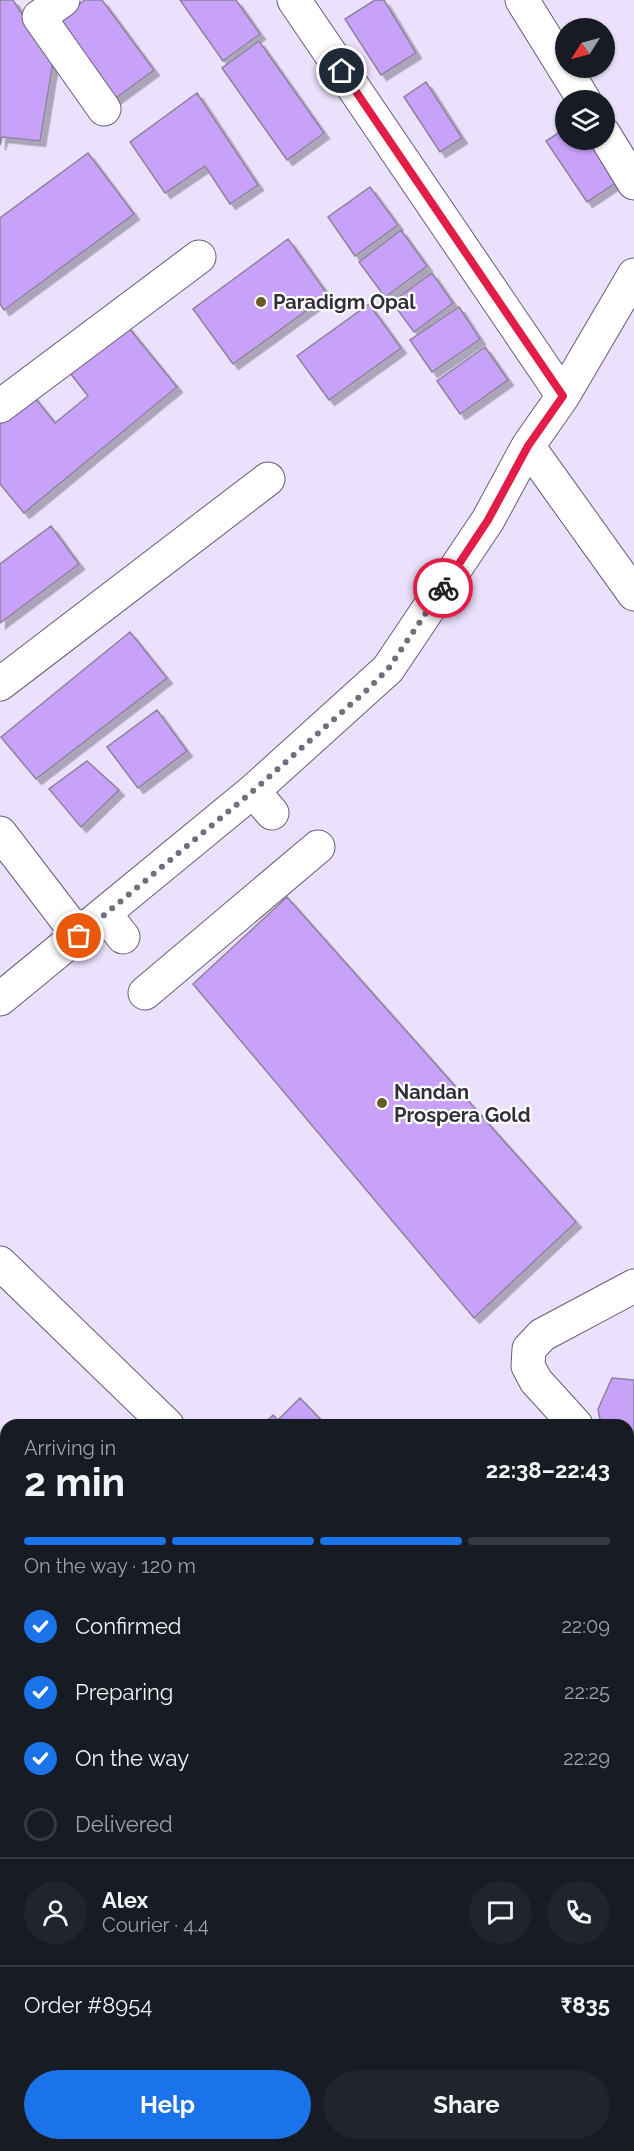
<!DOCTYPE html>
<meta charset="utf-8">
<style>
body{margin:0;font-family:Raleway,sans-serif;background:#20242c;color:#f1f3f6;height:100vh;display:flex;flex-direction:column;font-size:22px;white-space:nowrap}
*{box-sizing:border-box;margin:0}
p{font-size:20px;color:#9ea1a6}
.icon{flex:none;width:33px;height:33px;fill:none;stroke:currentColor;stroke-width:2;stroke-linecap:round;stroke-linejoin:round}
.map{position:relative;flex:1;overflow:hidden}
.side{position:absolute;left:0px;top:1419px;width:634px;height:732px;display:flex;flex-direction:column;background:#171b24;border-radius:18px 18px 0 0;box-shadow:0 2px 4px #0004}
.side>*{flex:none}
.needle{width:39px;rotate:234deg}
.fabs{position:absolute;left:555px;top:18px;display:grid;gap:12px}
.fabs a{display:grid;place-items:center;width:60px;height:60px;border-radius:50%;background:#171b24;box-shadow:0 2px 4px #0004;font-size:30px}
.pin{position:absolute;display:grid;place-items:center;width:51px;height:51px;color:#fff;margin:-26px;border:3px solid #fff;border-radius:50%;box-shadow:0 2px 6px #0007}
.courier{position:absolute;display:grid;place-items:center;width:60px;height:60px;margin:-30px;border:4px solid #e11d48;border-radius:50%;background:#fff;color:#222;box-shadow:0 2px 8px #0007}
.summary em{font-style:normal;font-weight:700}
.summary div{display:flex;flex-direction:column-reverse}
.summary{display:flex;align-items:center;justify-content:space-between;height:102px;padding:0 24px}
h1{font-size:39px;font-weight:700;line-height:45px}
.bar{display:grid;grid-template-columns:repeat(4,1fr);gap:9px 6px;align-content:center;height:72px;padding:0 24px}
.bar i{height:8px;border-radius:4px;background:#363941}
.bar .on{background:#1a73e8}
.bar p{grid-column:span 4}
.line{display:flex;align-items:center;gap:15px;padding:0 24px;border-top:2px solid #363941}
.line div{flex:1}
.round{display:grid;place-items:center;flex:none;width:63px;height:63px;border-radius:32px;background:#20242c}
ol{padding:0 24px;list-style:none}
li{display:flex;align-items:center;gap:18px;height:66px}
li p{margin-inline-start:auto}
li .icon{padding:6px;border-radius:50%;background:#1a73e8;color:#fff;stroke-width:4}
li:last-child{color:#9ea1a6}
li i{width:33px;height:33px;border:3px solid #363941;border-radius:50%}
.action{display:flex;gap:12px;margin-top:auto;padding:12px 24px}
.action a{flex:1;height:69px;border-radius:36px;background:#1a73e8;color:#fff;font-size:24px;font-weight:700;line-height:69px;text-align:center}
.action a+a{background:#20242c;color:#f1f3f6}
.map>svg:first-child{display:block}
.building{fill:#c7a2f8;stroke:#8c829b;stroke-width:1.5;filter:url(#shadow)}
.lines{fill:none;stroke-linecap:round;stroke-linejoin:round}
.minor-casing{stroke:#675e75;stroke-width:35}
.minor{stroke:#fff;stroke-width:33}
.done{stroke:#736d7e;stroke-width:6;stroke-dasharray:0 10.8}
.route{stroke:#e11d48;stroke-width:8}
.poi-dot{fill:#695a28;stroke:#fff;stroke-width:2}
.labels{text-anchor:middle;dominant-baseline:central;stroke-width:4.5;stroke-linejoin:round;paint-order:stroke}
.poi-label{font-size:20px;font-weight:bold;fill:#332f3a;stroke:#fff;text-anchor:start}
</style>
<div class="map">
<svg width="634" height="2151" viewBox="0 0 634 2151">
<defs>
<filter id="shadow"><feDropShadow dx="5.5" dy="5.5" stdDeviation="0" flood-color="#0004"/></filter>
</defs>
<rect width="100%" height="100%" fill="#ebe1fc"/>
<path class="building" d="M 0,0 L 13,0 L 53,62 L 40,141 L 2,137 L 0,145 Z
M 85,0 L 102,0 L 154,70 L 112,101 L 54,23 Z
M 180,0 L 236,0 L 260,34 L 223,61 Z
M 375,0 L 384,0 L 416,53 L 381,75 L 345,19 Z
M 259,41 L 324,133 L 287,160 L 222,68 Z
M 426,82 L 462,138 L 440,152 L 404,97 Z
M 197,93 L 258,185 L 230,204 L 205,166 L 165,193 L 130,142 Z
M 566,128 L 566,140 L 593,140 L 620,180 L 587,202 L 546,141 Z
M 88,153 L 134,214 L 4,310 L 0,304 L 0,218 Z
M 370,187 L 398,225 L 355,256 L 328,217 Z
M 401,230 L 427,266 L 385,297 L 359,262 Z
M 288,239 L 328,295 L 233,364 L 193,309 Z
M 432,273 L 453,303 L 414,332 L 392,302 Z
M 369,304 L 401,348 L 329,400 L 297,356 Z
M 459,307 L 480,339 L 432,372 L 410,340 Z
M 124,322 L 177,387 L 24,513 L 0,484 L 0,418 L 31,393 L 55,423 L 88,396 L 67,369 Z
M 485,347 L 508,380 L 460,414 L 437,381 Z
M 51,526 L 79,564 L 0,623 L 0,564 Z
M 130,632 L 167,678 L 36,779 L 1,737 Z
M 157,710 L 187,751 L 138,788 L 107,747 Z
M 87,761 L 119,790 L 81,827 L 49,789 Z
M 287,897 L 576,1222 L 474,1318 L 193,984 Z
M 612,1378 L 634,1380 L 634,1449 L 628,1448 L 628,1425 L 601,1425 L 598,1409 Z
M 300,1398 L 326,1425 L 263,1425 L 273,1415 L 278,1420 Z
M 0,1674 L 6,1678 L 6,1745 L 0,1740 Z
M 628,1875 L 634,1879 L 634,1969 L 628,1965 Z
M 6,2104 L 6,2145 L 118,2145 L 123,2151 L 0,2151 L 0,2109 Z
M 323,2145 L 422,2145 L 426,2151 L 315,2151 Z"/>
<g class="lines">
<g class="minor-casing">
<path id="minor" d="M 63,0 L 39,17 L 104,109
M 294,0 L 563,396
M 522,0 L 584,100
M 604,134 L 634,183
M 0,406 L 199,257
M 528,446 L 634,594
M 0,684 L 268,479
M 253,791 L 272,813
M 0,833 L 79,936
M 105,914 L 123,937
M 145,993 L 318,847
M 0,999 L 253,791 L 388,669 L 488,520 L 528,446 L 563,396 L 634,275
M 0,1263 L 167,1425
M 576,1425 L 536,1381 L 528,1366 L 529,1349 L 542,1335 L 634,1286
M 628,1483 L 634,1490
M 0,1521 L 6,1525
M 0,1794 L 6,1799
M 628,1804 L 634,1808
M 0,1915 L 6,1908
M 0,1949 L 6,1955
M 0,2019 L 4,2015
M 628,2069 L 634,2072
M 195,2145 L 201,2151
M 272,2151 L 278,2145"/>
</g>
<use href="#minor" class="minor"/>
</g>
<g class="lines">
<path class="done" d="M 79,936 L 253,791 L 368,689 L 388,669 L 443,588"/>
<path class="route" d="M 342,71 L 563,396 L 528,446 L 488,520 L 443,588"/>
</g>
<g class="poi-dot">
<circle cx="261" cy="302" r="6"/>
<circle cx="382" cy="1103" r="6"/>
</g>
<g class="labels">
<g class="poi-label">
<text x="273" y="302">Paradigm Opal</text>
<text x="394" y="1092">Nandan<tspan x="394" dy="23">Prospera Gold</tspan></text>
</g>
</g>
</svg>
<div class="fabs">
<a><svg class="needle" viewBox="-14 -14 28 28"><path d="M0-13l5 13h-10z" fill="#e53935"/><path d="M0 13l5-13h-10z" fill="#9ea1a6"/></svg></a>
<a><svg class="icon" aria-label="layers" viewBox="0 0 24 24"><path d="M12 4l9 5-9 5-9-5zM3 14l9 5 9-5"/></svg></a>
</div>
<div class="pin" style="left:79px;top:936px;background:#ea580c"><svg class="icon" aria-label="bag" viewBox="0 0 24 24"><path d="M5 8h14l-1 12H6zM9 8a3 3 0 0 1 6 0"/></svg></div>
<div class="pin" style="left:342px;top:71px;background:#1f2937"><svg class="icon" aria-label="home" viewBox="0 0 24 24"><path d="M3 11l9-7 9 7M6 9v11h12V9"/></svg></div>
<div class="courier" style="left:443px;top:588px"><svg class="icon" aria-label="bike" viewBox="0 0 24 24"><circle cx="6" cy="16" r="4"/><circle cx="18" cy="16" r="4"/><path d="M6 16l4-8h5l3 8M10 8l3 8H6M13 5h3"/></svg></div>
<section class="side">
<div class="summary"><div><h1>2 min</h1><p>Arriving in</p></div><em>22:38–22:43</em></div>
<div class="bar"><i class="on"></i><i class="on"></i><i class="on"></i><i></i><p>On the way · 120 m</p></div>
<ol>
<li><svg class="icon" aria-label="check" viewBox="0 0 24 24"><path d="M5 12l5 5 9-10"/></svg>Confirmed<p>22:09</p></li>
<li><svg class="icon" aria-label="check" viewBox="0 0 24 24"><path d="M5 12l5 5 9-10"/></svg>Preparing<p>22:25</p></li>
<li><svg class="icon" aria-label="check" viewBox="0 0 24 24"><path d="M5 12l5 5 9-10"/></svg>On the way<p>22:29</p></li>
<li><i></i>Delivered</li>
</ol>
<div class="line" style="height:108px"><a class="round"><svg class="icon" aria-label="person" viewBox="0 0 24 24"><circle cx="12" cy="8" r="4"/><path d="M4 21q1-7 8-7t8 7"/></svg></a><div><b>Alex</b><p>Courier · 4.4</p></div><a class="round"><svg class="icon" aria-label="chat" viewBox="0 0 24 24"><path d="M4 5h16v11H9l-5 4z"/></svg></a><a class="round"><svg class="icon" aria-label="phone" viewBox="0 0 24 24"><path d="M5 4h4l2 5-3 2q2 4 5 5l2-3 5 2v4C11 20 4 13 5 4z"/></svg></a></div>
<div class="line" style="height:78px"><div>Order #8954</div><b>₹835</b></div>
<div class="action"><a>Help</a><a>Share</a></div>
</section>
</div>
